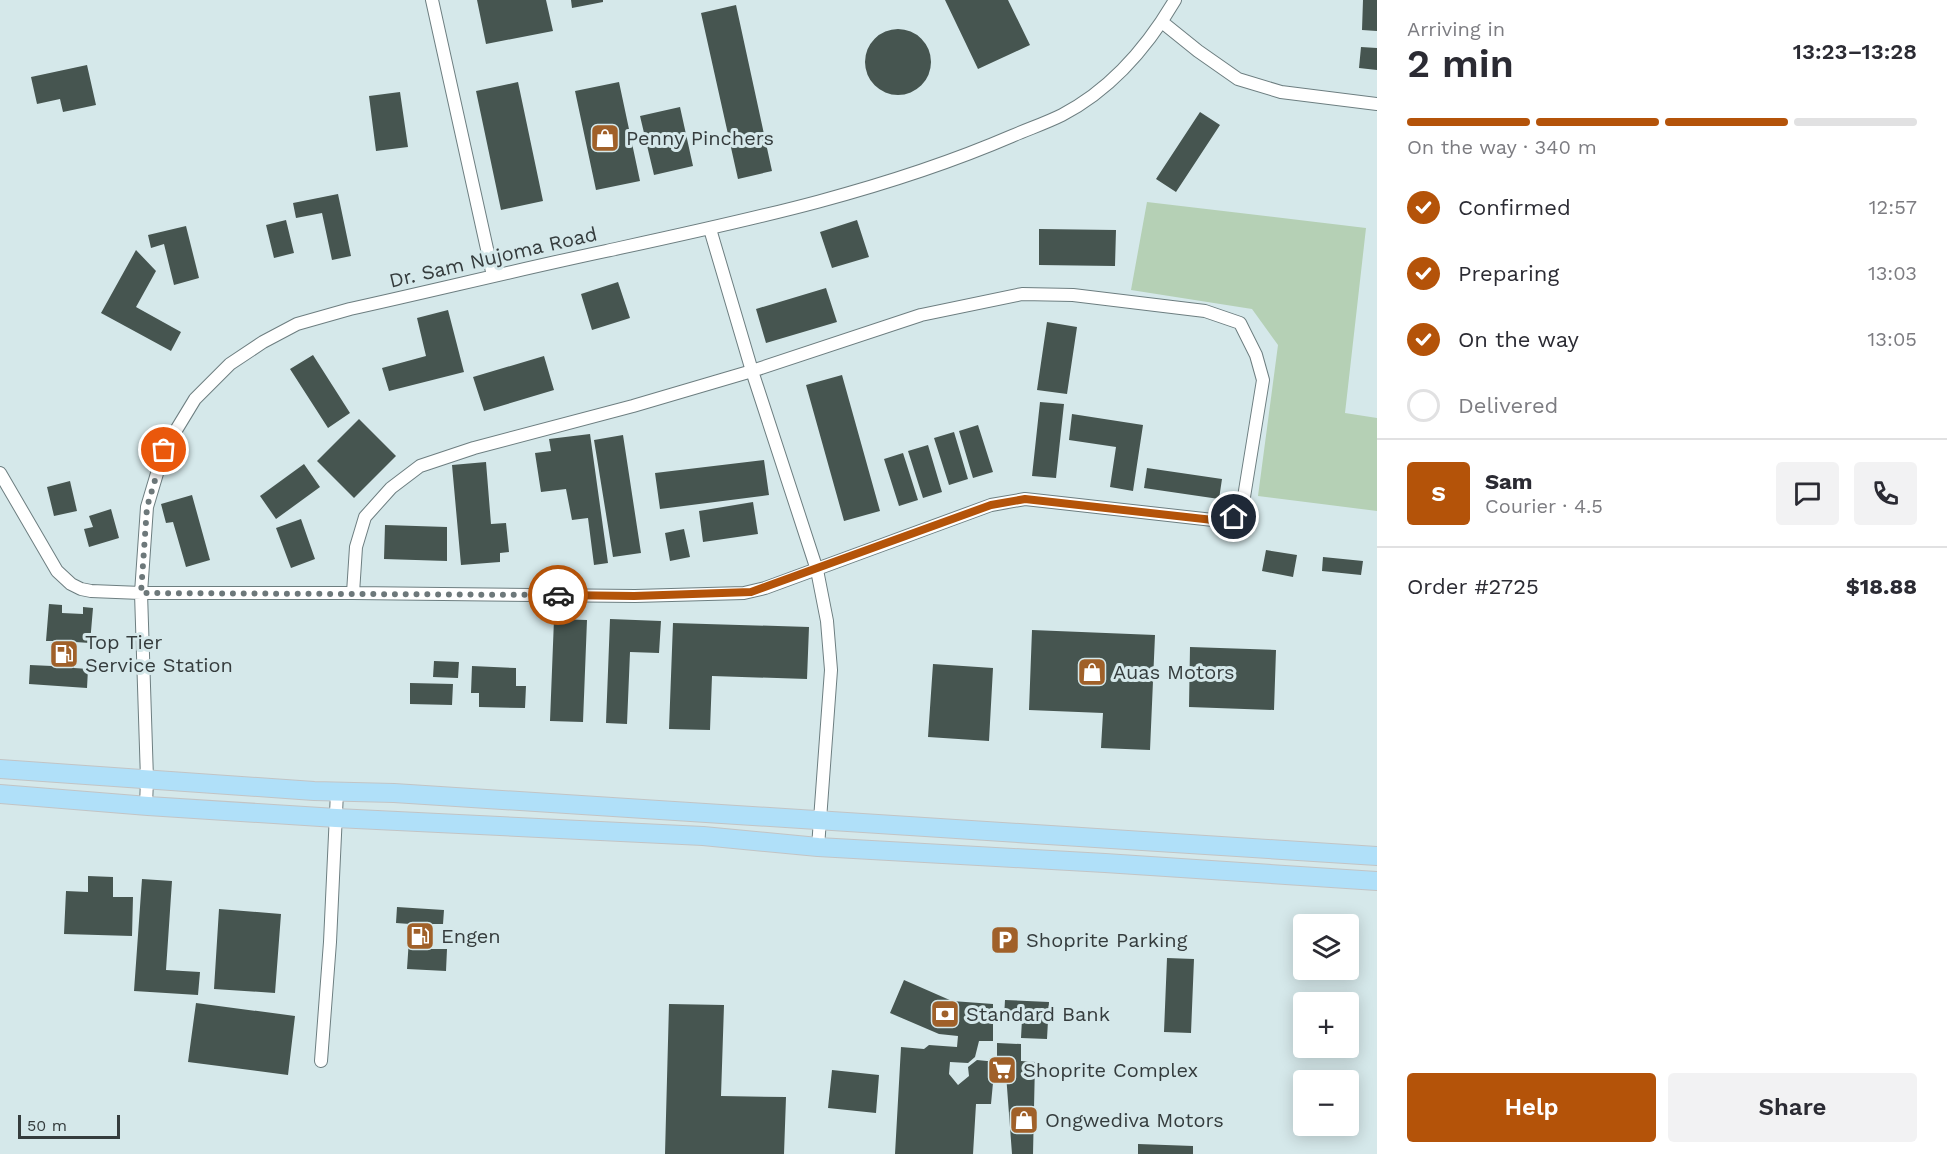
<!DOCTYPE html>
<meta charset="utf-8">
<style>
body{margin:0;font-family:"Work Sans",sans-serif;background:#f2f2f3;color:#2b2b33;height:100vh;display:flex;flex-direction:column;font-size:22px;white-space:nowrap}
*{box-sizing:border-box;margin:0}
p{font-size:20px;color:#7c7c81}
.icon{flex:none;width:33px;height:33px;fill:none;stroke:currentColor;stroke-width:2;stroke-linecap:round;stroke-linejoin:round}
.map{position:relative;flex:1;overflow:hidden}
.details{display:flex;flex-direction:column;background:#fff;width:570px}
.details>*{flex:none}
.fabs{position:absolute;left:1293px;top:914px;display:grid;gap:12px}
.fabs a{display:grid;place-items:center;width:66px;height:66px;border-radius:6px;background:#fff;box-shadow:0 3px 15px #0003;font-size:30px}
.scale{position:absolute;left:18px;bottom:15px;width:102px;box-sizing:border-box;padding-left:6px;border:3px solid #353c3d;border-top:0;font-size:16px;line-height:21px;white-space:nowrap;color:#353c3d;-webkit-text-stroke:4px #d5e8ea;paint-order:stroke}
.pin{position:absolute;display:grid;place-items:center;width:51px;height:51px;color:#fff;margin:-26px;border:3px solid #fff;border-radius:50%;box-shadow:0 2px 6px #0007}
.courier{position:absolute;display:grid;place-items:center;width:60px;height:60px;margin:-30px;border:4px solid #b45309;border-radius:50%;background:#fff;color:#222;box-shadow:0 2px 8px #0007}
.overview em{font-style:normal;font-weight:600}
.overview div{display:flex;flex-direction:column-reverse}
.overview{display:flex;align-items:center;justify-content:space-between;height:102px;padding:0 30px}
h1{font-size:39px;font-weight:600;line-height:45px}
.bar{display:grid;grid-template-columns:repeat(4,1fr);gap:9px 6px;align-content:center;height:72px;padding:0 30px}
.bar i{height:8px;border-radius:4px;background:#e1e1e2}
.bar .current{background:#b45309}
.bar p{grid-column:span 4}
.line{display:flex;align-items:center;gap:15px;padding:0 30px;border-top:2px solid #e1e1e2}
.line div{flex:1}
.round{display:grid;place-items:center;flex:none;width:63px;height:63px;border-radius:6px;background:#f2f2f3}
ol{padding:0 30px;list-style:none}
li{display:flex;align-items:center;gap:18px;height:66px}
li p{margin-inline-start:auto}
li .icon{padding:6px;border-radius:50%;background:#b45309;color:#fff;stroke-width:4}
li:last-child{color:#7c7c81}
li i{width:33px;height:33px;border:3px solid #e1e1e2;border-radius:50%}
.button{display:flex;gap:12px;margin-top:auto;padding:12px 30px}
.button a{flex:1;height:69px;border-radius:6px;background:#b45309;color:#fff;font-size:24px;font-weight:600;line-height:69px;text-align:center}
.button a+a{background:#f2f2f3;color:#2b2b33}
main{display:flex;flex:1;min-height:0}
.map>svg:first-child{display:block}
.green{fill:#b5d0b5}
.building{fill:#465550}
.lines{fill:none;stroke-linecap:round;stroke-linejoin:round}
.minor-casing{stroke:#6d7e80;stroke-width:14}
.primary-casing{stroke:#c2c4c5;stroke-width:20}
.minor{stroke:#fff;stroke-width:12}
.primary{stroke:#b0e0f9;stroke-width:18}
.done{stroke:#6d787a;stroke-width:6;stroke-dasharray:0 10.8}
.route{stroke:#b45309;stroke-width:8}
.labels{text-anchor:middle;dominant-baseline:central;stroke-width:6;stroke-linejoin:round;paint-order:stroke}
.poi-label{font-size:20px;fill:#353c3d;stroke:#d5e8ea;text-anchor:start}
.street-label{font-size:20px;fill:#353c3d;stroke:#d5e8ea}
</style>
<main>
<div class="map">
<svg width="1377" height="1154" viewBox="0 0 1377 1154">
<rect width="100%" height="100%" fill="#d5e8ea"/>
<path class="green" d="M 1147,202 L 1366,228 L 1345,413 L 1377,418 L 1377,511 L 1258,496 L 1278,345 L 1252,309 L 1131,290 Z"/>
<path class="building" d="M 477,0 L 546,0 L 553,31 L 486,44 Z
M 571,0 L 603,0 L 603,2 L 572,8 Z
M 945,0 L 1008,0 L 1030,45 L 978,69 Z
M 1363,0 L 1377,0 L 1377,31 L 1362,30 Z
M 736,5 L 772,171 L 738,179 L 701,13 Z
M865 62a33 33 0 1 1 66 0a33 33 0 1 1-66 0Z
M 1361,47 L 1377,48 L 1377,70 L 1359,68 Z
M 87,65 L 96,105 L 63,112 L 60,99 L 37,104 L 31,77 Z
M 518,82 L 543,201 L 501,210 L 476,91 Z
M 619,82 L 640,181 L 596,190 L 575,91 Z
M 400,92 L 408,147 L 376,151 L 369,96 Z
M 680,107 L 693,166 L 654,175 L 640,116 Z
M 1200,112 L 1220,125 L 1176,192 L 1156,179 Z
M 338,194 L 351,256 L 332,260 L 322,213 L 296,218 L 293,203 Z
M 286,220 L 294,253 L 274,258 L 266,225 Z
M 857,220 L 869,257 L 832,268 L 820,232 Z
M 186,226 L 199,278 L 174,285 L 164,244 L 151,248 L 148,235 Z
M 1039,229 L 1116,230 L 1115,266 L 1039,265 Z
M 136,250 L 156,271 L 136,307 L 181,332 L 171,351 L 101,313 Z
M 618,282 L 630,318 L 592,330 L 581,294 Z
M 826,288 L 837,322 L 766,343 L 756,309 Z
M 448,310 L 464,372 L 389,391 L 382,368 L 426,356 L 417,318 Z
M 1047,322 L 1077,327 L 1067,394 L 1037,390 Z
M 313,355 L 350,413 L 328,428 L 290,369 Z
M 544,356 L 554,390 L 484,411 L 473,377 Z
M 842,375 L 880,511 L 844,521 L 806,385 Z
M 1040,402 L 1064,404 L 1056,478 L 1032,476 Z
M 1072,414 L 1143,425 L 1133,491 L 1110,487 L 1116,447 L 1069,440 Z
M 359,419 L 396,456 L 354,498 L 317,461 Z
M 978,425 L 993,472 L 973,478 L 959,431 Z
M 954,432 L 968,479 L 949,485 L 934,438 Z
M 590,434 L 608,563 L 594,565 L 588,518 L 572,520 L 566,489 L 541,492 L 535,453 L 551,451 L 549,439 Z
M 623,435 L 641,553 L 613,557 L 594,440 Z
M 928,445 L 942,492 L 923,498 L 908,451 Z
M 903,453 L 918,500 L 899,506 L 884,459 Z
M 764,460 L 769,495 L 660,509 L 655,473 Z
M 486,462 L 491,524 L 506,523 L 509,552 L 500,553 L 500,562 L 461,565 L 452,465 Z
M 304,464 L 320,487 L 276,519 L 260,496 Z
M 1147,468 L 1222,479 L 1219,499 L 1144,488 Z
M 70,481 L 77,511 L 54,516 L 47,487 Z
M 192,495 L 210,560 L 186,567 L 173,522 L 166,523 L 161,504 Z
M 753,502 L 758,534 L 703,542 L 699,511 Z
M 111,509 L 119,538 L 89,547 L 84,529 L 93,527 L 89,516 Z
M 301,519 L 315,559 L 291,568 L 276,528 Z
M 385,525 L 447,527 L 447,561 L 384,559 Z
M 684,529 L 690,557 L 670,561 L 665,533 Z
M 1266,550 L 1297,555 L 1293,577 L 1262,571 Z
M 1323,557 L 1363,561 L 1361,575 L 1322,571 Z
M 49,604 L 62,605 L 62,613 L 83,614 L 83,607 L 93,608 L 90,643 L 75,642 L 74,668 L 88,669 L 87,688 L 29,684 L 30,665 L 52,666 L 54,641 L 46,641 Z
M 554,619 L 587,620 L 583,722 L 550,721 Z
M 610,619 L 661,621 L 659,653 L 630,652 L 627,724 L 606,723 Z
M 673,623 L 809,627 L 807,679 L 712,676 L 710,730 L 669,729 Z
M 1032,630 L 1155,635 L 1150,750 L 1101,748 L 1103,713 L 1029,710 Z
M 1190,647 L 1276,650 L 1274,710 L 1189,707 Z
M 434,661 L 459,662 L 458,678 L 433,677 Z
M 933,664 L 993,668 L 989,741 L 928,737 Z
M 472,666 L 516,668 L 516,686 L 526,686 L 525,708 L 479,707 L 479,693 L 471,693 Z
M 410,683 L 453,684 L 452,705 L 410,704 Z
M 88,876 L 113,877 L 113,897 L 133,897 L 132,936 L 64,934 L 66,891 L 88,892 Z
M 142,879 L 172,881 L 166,970 L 200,972 L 198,995 L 134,991 Z
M 397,907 L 444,910 L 443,924 L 431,924 L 430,949 L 447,949 L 446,971 L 407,969 L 410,924 L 396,923 Z
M 219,909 L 281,914 L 275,993 L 214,989 Z
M 1167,958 L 1194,959 L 1191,1033 L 1164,1032 Z
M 904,980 L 952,1001 L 993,1004 L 993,1041 L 979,1041 L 975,1057 L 968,1063 L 950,1062 L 949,1074 L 958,1085 L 969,1076 L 968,1067 L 977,1060 L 997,1062 L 997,1043 L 1021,1044 L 1021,1061 L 1035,1062 L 1033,1154 L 1012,1154 L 1006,1074 L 994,1072 L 991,1104 L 976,1104 L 973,1154 L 895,1154 L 901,1047 L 924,1049 L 929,1045 L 957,1047 L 958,1036 L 939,1034 L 890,1013 Z
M 1005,1000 L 1049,1002 L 1047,1039 L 1021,1038 L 1022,1019 L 1004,1018 Z
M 196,1003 L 295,1016 L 288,1075 L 188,1062 Z
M 669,1004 L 724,1005 L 721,1096 L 786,1097 L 784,1154 L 665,1154 Z
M 832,1070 L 879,1075 L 876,1113 L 828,1108 Z
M 1138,1144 L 1193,1146 L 1193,1154 L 1138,1154 Z"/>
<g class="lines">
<g class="minor-casing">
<path id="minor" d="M 432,0 L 493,276
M 1162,22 L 1198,51 L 1238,79 L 1281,92 L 1377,104
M 710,229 L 752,371 L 817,570 L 827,621 L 831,670 L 818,847
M 0,473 L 57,571 L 71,584 L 81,589 L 91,591 L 141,593 L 353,593 L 356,547 L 365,517 L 391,488 L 420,466 L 474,448 L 633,406 L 752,371 L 921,315 L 1022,294 L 1073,295 L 1205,311 L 1240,323 L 1256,355 L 1263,380 L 1243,503 L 1235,517 L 1213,520 L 1025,499 L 991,505 L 765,588 L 744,593 L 635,596 L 353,593
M 146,806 L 147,779 L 141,593 L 147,507 L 164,450 L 195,399 L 230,364 L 263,342 L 297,324 L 350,309 C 436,290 521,269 606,251 C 744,221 882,192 1012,136 C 1028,129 1046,123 1062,115 C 1110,90 1148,46 1175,0
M 321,1061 L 330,942 L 337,792"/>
</g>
<g class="primary-casing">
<path id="primary" d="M 0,769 L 314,791 L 394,793 L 1377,856
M 0,794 L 148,806 L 336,818 L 703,836 L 818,847 L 1105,863 L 1377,881"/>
</g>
<use href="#minor" class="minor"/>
<use href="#primary" class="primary"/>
</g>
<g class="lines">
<path class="done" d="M 164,450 L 147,507 L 141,593 L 558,595"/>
<path class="route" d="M 558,595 L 634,596 L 751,592 L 991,505 L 1025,499 L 1213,520 L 1234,517"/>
</g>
<defs>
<g id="shop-square" transform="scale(1.5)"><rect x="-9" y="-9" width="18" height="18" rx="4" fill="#a06029" stroke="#d5e8ea"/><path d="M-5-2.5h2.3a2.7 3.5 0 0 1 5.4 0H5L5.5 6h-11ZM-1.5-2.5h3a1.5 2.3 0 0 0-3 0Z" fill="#fff"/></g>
<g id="fuel-square" transform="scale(1.5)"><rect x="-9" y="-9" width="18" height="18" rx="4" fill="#a06029" stroke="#d5e8ea"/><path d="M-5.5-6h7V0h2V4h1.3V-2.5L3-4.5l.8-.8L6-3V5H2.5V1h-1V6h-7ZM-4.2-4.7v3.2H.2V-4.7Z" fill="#fff"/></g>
<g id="parking-square" transform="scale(1.5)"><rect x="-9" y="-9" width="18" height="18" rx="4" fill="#a06029" stroke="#d5e8ea"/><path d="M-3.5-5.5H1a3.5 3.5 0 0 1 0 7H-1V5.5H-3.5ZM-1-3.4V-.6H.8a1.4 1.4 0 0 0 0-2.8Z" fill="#fff"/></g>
<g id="bank-square" transform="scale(1.5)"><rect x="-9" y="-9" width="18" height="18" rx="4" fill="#a06029" stroke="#d5e8ea"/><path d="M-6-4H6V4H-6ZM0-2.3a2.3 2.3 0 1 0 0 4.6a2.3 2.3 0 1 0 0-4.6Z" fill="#fff"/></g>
<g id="supermarket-square" transform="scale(1.5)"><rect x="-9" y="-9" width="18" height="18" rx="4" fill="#a06029" stroke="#d5e8ea"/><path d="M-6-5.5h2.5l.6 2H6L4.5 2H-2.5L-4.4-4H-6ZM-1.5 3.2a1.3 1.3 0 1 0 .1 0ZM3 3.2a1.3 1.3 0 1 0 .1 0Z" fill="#fff"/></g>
</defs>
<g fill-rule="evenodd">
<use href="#shop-square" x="605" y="138"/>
<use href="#fuel-square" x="64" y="654"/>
<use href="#shop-square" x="1092" y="672"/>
<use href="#fuel-square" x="420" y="936"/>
<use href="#parking-square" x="1005" y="940"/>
<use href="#bank-square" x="945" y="1014"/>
<use href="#supermarket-square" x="1002" y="1070"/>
<use href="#shop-square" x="1024" y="1120"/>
</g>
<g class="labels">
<g class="poi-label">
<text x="626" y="138">Penny Pinchers</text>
<text x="85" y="642">Top Tier<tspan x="85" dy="23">Service Station</tspan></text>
<text x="1113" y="672">Auas Motors</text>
<text x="441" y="936">Engen</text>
<text x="1026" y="940">Shoprite Parking</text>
<text x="966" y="1014">Standard Bank</text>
<text x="1023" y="1070">Shoprite Complex</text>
<text x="1045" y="1120">Ongwediva Motors</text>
</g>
<g class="street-label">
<text transform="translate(493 257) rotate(-13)">Dr. Sam Nujoma Road</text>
</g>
</g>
</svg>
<div class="fabs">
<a><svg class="icon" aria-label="layers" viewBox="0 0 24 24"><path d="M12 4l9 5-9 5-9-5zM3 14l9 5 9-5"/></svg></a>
<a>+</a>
<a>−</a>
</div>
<div class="scale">50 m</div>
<div class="pin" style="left:164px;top:450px;background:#ea580c"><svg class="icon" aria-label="bag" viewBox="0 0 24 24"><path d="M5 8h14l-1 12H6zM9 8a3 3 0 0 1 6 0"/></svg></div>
<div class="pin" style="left:1234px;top:517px;background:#1f2937"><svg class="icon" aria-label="home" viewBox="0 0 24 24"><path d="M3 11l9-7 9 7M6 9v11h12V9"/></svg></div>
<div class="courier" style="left:558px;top:595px"><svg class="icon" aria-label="car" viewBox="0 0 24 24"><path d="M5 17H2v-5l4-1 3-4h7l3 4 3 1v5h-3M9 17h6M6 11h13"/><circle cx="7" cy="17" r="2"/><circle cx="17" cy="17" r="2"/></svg></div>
</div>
<section class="details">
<div class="overview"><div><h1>2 min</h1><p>Arriving in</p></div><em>13:23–13:28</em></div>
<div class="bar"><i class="current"></i><i class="current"></i><i class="current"></i><i></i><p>On the way · 340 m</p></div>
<ol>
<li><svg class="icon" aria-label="check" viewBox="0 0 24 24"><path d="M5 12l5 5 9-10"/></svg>Confirmed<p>12:57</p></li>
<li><svg class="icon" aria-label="check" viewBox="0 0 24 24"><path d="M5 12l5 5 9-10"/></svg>Preparing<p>13:03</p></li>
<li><svg class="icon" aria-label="check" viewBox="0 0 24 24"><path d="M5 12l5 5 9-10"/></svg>On the way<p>13:05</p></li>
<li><i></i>Delivered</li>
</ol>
<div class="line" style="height:108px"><b class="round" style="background:#b45309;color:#fff">S</b><div><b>Sam</b><p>Courier · 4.5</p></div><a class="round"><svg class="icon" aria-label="chat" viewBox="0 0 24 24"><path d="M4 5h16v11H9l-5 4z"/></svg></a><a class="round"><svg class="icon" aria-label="phone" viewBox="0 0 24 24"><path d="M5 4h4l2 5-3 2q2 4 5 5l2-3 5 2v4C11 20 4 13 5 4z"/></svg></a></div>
<div class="line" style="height:78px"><div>Order #2725</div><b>$18.88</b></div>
<div class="button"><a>Help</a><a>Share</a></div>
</section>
</main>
